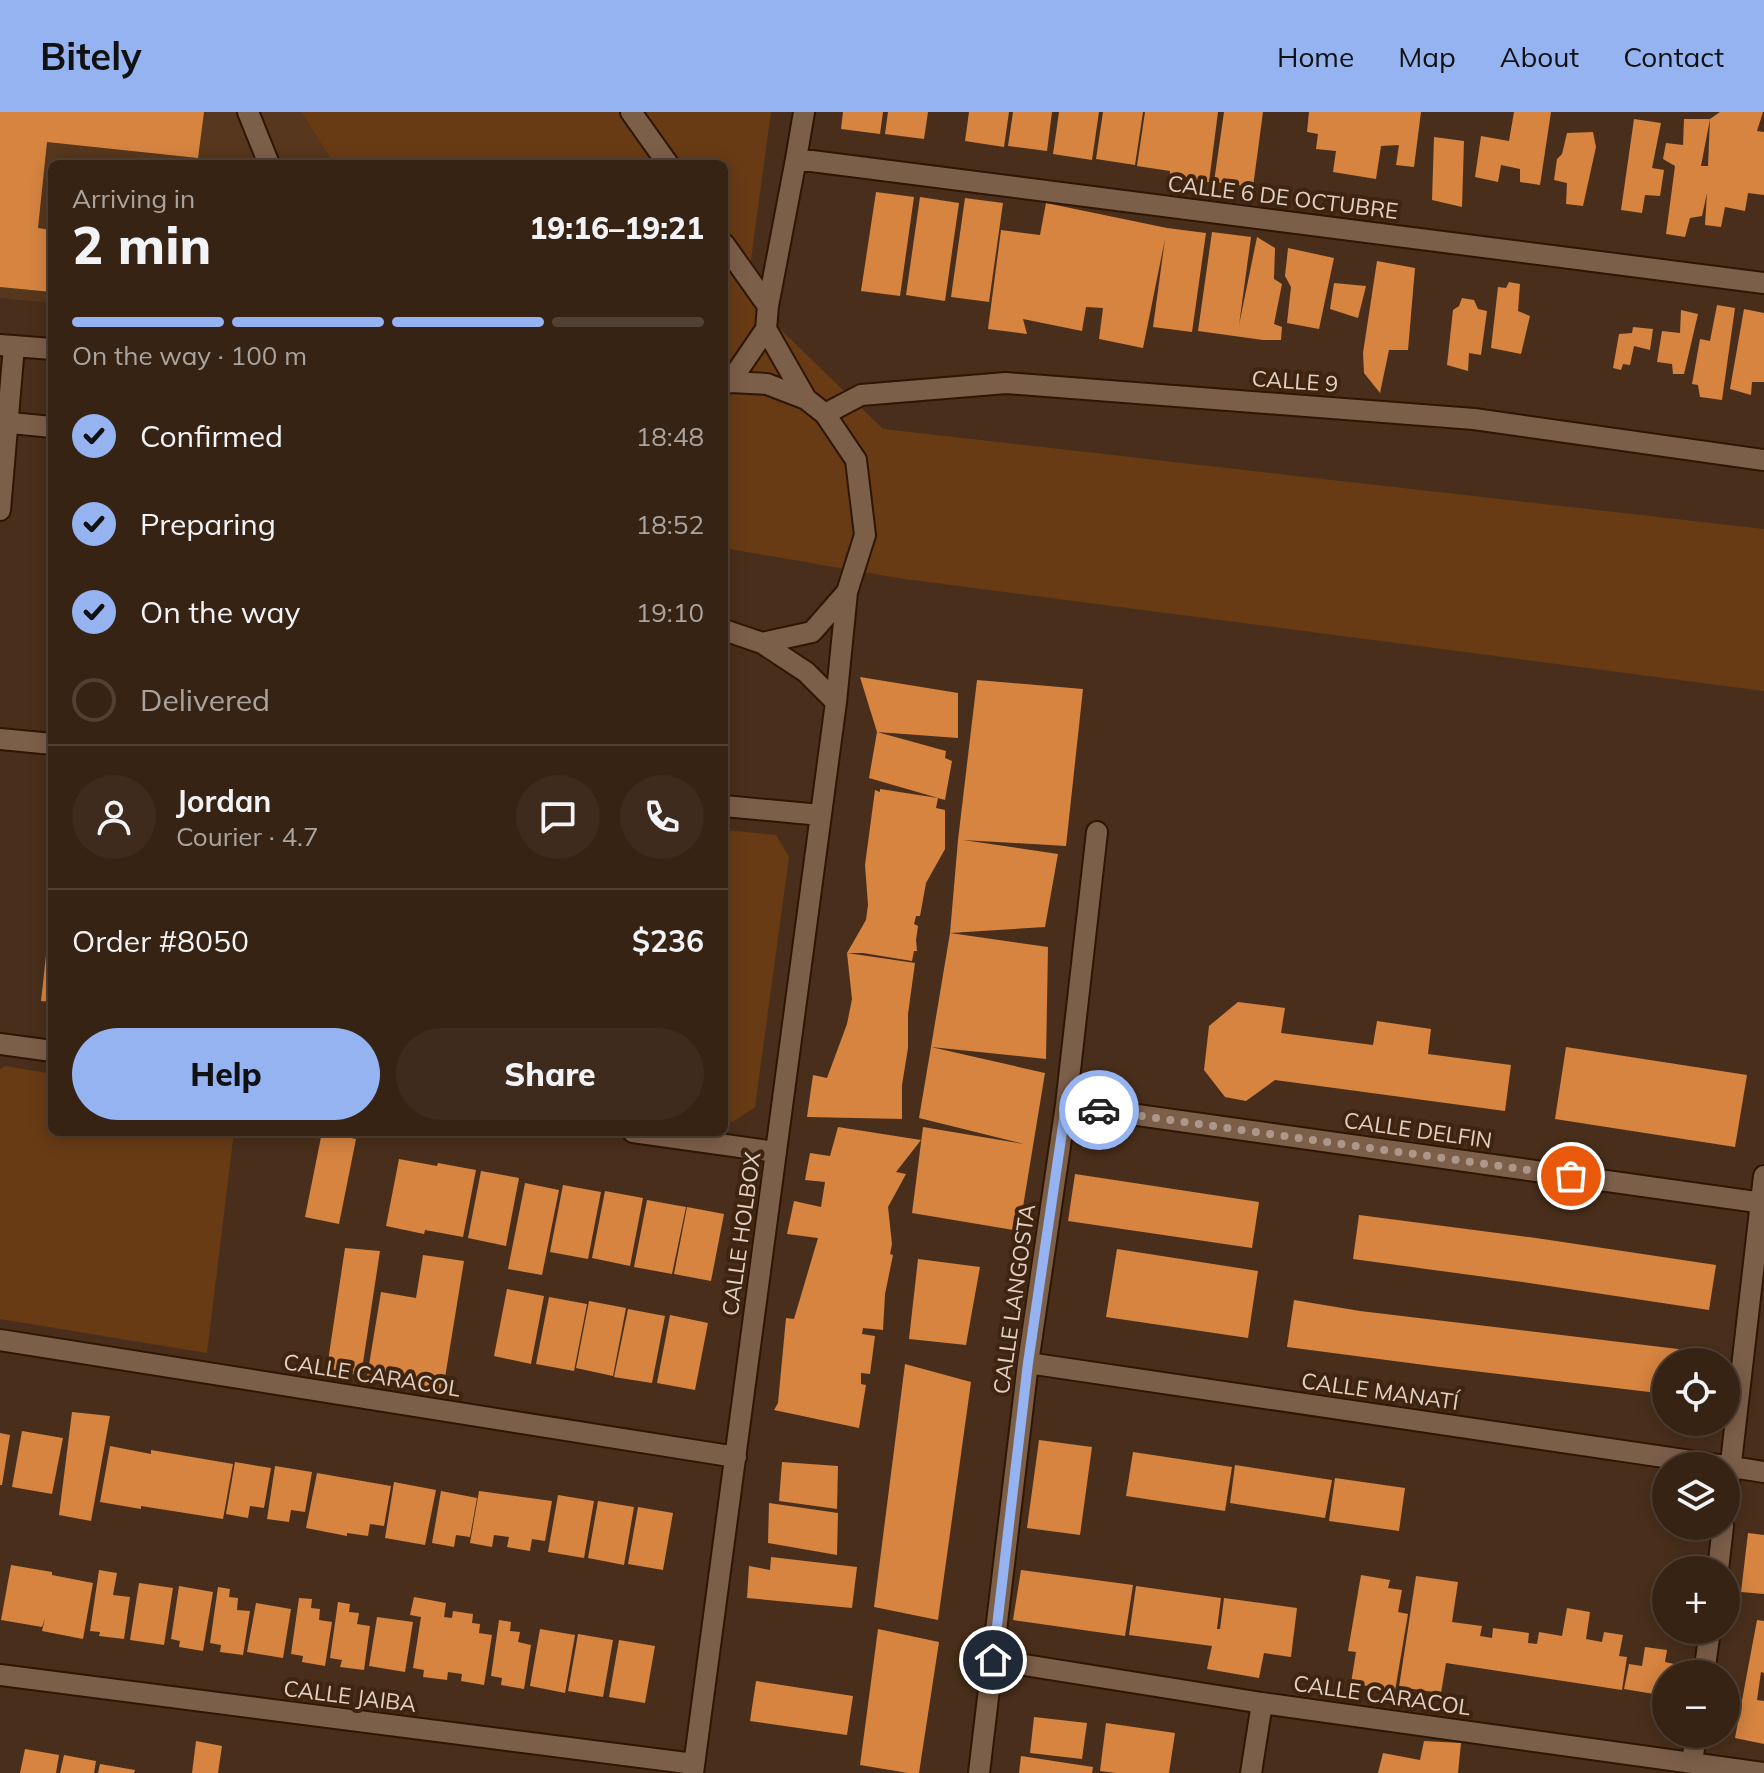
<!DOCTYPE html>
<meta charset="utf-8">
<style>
body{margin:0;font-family:Mulish,sans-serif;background:#3e2b1d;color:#f1f3f6;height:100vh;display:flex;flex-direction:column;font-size:30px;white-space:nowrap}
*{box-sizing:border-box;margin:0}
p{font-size:26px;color:#aaa4a0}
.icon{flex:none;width:44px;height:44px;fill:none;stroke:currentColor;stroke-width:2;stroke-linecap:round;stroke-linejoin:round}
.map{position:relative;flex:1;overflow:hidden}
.drawer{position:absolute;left:48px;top:48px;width:680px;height:976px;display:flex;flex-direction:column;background:#372314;border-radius:12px;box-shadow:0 4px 20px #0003,0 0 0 2px #514034}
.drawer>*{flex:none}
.fabs{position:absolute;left:1652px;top:1236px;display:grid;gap:16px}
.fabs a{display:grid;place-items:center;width:88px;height:88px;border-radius:50%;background:#372314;box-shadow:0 4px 20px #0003,0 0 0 2px #514034;font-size:40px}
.pin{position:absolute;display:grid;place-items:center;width:68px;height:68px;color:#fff;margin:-34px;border:4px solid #fff;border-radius:50%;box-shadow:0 2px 8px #0007}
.courier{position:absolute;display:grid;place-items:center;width:80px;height:80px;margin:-40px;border:6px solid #95b2f1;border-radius:50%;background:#fff;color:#222;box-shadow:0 2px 10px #0007}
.summary em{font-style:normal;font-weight:800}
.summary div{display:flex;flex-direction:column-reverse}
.summary{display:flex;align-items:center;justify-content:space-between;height:136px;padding:0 24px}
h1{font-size:52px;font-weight:800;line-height:60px}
.bar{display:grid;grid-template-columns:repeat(4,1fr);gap:12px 8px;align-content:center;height:96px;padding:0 24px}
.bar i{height:10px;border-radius:6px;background:#514034}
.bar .active{background:#95b2f1}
.bar p{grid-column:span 4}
.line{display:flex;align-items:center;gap:20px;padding:0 24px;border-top:2px solid #514034}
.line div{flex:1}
.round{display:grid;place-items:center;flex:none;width:84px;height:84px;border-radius:42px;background:#3e2b1d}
ol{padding:0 24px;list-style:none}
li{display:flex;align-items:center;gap:24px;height:88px}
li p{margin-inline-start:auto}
li .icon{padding:8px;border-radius:50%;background:#95b2f1;color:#111;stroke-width:4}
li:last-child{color:#aaa4a0}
li i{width:44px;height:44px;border:4px solid #514034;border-radius:50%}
.primary-button{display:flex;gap:16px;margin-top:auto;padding:16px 24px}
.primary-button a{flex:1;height:92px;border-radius:48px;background:#95b2f1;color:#111;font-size:32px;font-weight:800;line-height:92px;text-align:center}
.primary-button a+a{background:#3e2b1d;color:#f1f3f6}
header{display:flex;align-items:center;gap:48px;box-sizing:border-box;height:112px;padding:0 40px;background:#95b2f1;color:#111}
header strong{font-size:38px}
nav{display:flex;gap:44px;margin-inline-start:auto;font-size:28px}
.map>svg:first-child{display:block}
.built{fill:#57371d}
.green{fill:#683b15}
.building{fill:#d68440;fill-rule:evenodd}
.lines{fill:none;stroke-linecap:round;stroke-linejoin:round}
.minor-casing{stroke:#2f1603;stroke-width:24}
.minor{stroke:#7c5f49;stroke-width:20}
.done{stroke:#ac988a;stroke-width:8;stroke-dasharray:0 14.4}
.route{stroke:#95b2f1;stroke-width:10}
.labels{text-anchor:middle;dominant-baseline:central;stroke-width:8;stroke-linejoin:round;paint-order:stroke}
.street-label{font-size:22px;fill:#e2d1c5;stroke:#3f2510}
</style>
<header>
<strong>Bitely</strong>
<nav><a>Home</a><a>Map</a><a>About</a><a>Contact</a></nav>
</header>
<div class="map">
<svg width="1764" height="1661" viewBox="0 0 1764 1661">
<rect width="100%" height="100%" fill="#492f1b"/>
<path class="built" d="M 0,0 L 301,0 L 334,52 L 52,52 L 52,191 L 0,186 Z"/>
<path class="green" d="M 301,0 L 771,0 L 746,184 L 883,317 L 1764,417 L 1764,579 L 898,466 L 724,436 L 724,52 L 334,52 Z
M 724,718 L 776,723 L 789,745 L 755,995 L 733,1010 L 724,1009 Z
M 6,954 L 52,962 L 52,1020 L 234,1020 L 207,1241 L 0,1207 L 0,957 Z"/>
<path class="building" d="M 0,0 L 204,0 L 198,46 L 47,30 L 38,116 L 52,118 L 52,180 L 0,175 Z
M 843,0 L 883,0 L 880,22 L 841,17 Z
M 888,0 L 928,0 L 924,27 L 885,22 Z
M 969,0 L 1009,0 L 1004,35 L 965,29 Z
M 1013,0 L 1052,0 L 1047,39 L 1008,34 Z
M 1059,0 L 1099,0 L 1092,48 L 1053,42 Z
M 1103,0 L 1143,0 L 1135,53 L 1096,47 Z
M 1145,0 L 1218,0 L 1209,70 L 1170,65 L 1170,59 L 1137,54 Z
M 1224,0 L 1263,0 L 1253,75 L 1214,70 Z
M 1309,0 L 1421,0 L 1414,55 L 1396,53 L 1399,33 L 1381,34 L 1376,67 L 1333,60 L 1336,39 L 1316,37 L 1318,22 L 1307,20 Z
M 1514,0 L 1551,0 L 1540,73 L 1520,70 L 1520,57 L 1501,53 L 1498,70 L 1475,65 L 1481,24 L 1509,29 Z
M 1720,0 L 1763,0 L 1757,19 L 1764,20 L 1764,83 L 1748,81 L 1745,99 L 1725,95 L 1721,115 L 1705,113 L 1707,81 L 1702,104 L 1690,106 L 1685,125 L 1666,122 L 1675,54 L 1663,47 L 1666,31 L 1683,33 L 1684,7 L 1710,7 ZM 1710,7 L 1708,54 L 1701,54 Z
M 1634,7 L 1661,11 L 1652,56 L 1664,58 L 1660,84 L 1645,83 L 1642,101 L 1621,98 Z
M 1593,20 L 1596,35 L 1583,94 L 1566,92 L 1567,71 L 1554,68 L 1557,47 L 1562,42 L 1567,21 Z
M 1434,25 L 1464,29 L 1462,95 L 1432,88 Z
M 876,80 L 914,85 L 900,184 L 861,179 Z
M 920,85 L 959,91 L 945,189 L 906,183 Z
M 965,86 L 1003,91 L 989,190 L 951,185 Z
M 1046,91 L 1167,116 L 1206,121 L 1192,220 L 1153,215 L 1165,127 L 1143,236 L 1099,227 L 1103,196 L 1086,195 L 1082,219 L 1023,207 L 1027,222 L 988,217 L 1001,118 L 1040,123 Z
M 1212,120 L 1251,125 L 1239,213 L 1257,125 L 1275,136 L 1274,167 L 1282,172 L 1274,212 L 1282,215 L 1281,228 L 1263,228 L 1198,219 Z
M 1288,136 L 1334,146 L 1319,217 L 1287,211 L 1291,175 L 1285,164 Z
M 1377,149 L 1415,156 L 1408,238 L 1389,238 L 1380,281 L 1364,261 L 1363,241 Z
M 1509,170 L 1520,172 L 1518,199 L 1530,204 L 1521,242 L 1491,236 L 1498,175 L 1506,176 Z
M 1334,171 L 1366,174 L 1358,206 L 1330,197 Z
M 1462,186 L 1474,188 L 1478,197 L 1487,199 L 1481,243 L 1469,241 L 1468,259 L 1447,253 L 1453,198 L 1459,194 Z
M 1717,193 L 1735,196 L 1722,288 L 1700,285 L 1698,273 L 1692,272 L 1700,227 L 1710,229 Z
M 1744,197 L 1764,201 L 1764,270 L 1752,270 L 1751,283 L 1730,277 Z
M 1681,198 L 1698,202 L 1684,262 L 1673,262 L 1672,252 L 1657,250 L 1662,219 L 1680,221 Z
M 1633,215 L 1653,217 L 1650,238 L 1634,234 L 1630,253 L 1623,252 L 1621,258 L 1613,256 L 1619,222 L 1632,221 Z
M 860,565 L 958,581 L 958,626 L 877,620 Z
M 977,568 L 1083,577 L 1066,734 L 963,728 L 1058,742 L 1045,815 L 950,821 L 958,728 Z
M 877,620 L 946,639 L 945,646 L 952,649 L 945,688 L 869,666 Z
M 880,677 L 938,686 L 936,696 L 945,698 L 945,737 L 926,771 L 920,804 L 916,804 L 914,812 L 918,814 L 916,828 L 917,839 L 914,839 L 912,849 L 863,841 L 847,841 L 915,851 L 908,902 L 908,936 L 902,973 L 902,1007 L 807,1005 L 813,963 L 827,966 L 847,912 L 852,887 L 847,841 L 866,808 L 868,793 L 865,753 L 875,678 L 880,680 Z
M 50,807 L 52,807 L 52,890 L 41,889 Z
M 950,821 L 1048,835 L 1046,947 L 931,935 Z
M 1238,890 L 1285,896 L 1281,921 L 1373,933 L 1377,909 L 1431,917 L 1428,942 L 1511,953 L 1505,999 L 1275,968 L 1246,989 L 1225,985 L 1204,958 L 1209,914 Z
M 931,935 L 1045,961 L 1019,1119 L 912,1101 L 923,1015 L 1024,1032 L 919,1006 Z
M 1566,935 L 1747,963 L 1735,1035 L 1555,1007 Z
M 838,1015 L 921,1028 L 896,1060 L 906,1062 L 888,1095 L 892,1132 L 890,1142 L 893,1143 L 885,1182 L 883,1218 L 863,1216 L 862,1222 L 875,1224 L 870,1262 L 861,1261 L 861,1272 L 866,1273 L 859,1316 L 774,1298 L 778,1291 L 786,1206 L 794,1207 L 818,1126 L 787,1122 L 794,1089 L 821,1095 L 825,1070 L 805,1068 L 810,1041 L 830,1044 Z
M 322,1020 L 356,1027 L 339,1112 L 305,1105 Z
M 399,1047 L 437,1054 L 438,1051 L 476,1058 L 463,1125 L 425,1118 L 424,1122 L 386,1114 Z
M 481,1059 L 519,1066 L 506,1134 L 468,1126 Z
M 1075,1062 L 1259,1090 L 1252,1136 L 1068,1109 Z
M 525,1071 L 559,1078 L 542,1163 L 508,1157 Z
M 563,1073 L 601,1080 L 588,1147 L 550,1140 Z
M 605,1079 L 643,1086 L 630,1154 L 592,1146 Z
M 647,1088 L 686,1095 L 672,1162 L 634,1155 Z
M 687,1095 L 724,1102 L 711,1169 L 674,1162 Z
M 1359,1103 L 1536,1126 L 1716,1153 L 1709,1198 L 1529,1171 L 1353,1147 Z
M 345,1136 L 380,1139 L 361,1264 L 327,1256 Z
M 1117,1137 L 1258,1159 L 1248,1226 L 1106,1205 Z
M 423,1143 L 464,1149 L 443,1278 L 367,1265 L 381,1180 L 416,1186 Z
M 918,1147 L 980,1155 L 966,1233 L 909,1227 Z
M 507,1177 L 544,1184 L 531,1252 L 494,1244 Z
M 549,1185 L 587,1192 L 574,1259 L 536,1252 Z
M 1294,1188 L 1360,1199 L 1703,1240 L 1702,1250 L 1666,1250 L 1666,1282 L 1440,1255 L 1287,1235 Z
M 589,1189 L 626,1196 L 613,1264 L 576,1256 Z
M 628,1197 L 665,1204 L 652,1271 L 614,1265 Z
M 670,1203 L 708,1211 L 695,1278 L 657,1271 Z
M 905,1252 L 971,1270 L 938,1508 L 874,1495 Z
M 72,1300 L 110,1304 L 91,1409 L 59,1403 Z
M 22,1319 L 63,1326 L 52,1382 L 12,1375 Z
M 0,1321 L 10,1323 L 2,1373 L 0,1373 Z
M 1039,1328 L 1092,1335 L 1080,1423 L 1027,1416 Z
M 110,1334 L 151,1342 L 151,1338 L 233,1352 L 223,1407 L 141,1394 L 141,1397 L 100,1390 Z
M 1133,1340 L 1232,1355 L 1225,1399 L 1126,1384 Z
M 235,1350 L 271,1356 L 264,1396 L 250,1394 L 248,1406 L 226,1402 Z
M 782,1350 L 838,1354 L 837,1397 L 779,1389 Z
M 1235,1353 L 1332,1368 L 1325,1406 L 1230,1391 Z
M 275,1354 L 312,1360 L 305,1400 L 291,1398 L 289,1410 L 267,1407 Z
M 317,1361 L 391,1374 L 384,1414 L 370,1412 L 368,1424 L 347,1421 L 347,1424 L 306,1416 Z
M 1335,1366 L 1405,1376 L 1399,1419 L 1329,1409 Z
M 394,1370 L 436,1378 L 425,1433 L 385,1426 Z
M 441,1379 L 477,1386 L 470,1425 L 456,1423 L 454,1435 L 432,1431 Z
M 479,1379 L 552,1389 L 545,1429 L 532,1427 L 530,1439 L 507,1435 L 509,1425 L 494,1423 L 492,1435 L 470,1431 Z
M 558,1383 L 594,1389 L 584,1446 L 548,1440 Z
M 598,1389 L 634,1395 L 624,1453 L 588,1446 Z
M 769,1391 L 838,1401 L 837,1443 L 768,1431 Z
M 638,1395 L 673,1401 L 663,1458 L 628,1452 Z
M 1748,1421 L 1764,1423 L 1764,1482 L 1741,1480 Z
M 771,1445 L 857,1455 L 852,1496 L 747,1486 L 749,1454 L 770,1458 Z
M 11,1453 L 52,1460 L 52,1463 L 93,1471 L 83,1527 L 42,1519 L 45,1506 L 42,1515 L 1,1508 Z
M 99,1458 L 117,1461 L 113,1483 L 130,1485 L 124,1527 L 99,1524 L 100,1520 L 90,1519 Z
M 1021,1458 L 1133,1473 L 1125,1524 L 1013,1508 Z
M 1361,1463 L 1390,1468 L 1388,1476 L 1402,1478 L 1398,1500 L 1408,1502 L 1395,1579 L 1351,1571 L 1356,1540 L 1348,1539 Z
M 1416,1464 L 1458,1470 L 1452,1510 L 1482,1514 L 1480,1524 L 1492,1526 L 1493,1516 L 1529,1521 L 1528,1531 L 1537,1532 L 1539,1520 L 1562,1524 L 1567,1496 L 1590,1500 L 1586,1527 L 1602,1530 L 1604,1520 L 1623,1523 L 1619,1544 L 1627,1545 L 1622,1578 L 1446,1551 L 1441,1581 L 1399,1575 Z
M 139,1471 L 173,1476 L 164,1533 L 130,1528 Z
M 179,1474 L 213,1480 L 203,1539 L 179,1535 L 180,1529 L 171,1527 Z
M 1136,1474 L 1221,1486 L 1217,1517 L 1220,1517 L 1224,1486 L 1297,1496 L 1291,1545 L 1264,1541 L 1259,1566 L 1207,1557 L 1212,1534 L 1129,1523 Z
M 218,1475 L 230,1477 L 229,1485 L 238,1486 L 237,1498 L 250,1499 L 243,1543 L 220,1540 L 221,1533 L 210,1531 Z
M 414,1485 L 446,1491 L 444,1505 L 452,1506 L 453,1499 L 473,1502 L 472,1511 L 480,1512 L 479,1521 L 492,1523 L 484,1573 L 461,1569 L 462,1562 L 448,1560 L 447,1568 L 423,1565 L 424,1558 L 413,1556 L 421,1505 L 410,1503 Z
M 299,1486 L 312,1487 L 311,1496 L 320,1497 L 319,1508 L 332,1510 L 325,1554 L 302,1550 L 303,1544 L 291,1542 Z
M 338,1490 L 350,1492 L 349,1500 L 359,1501 L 357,1512 L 370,1514 L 364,1558 L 340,1555 L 342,1548 L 330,1546 Z
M 256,1491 L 291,1497 L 283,1546 L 247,1540 Z
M 377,1505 L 413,1510 L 405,1560 L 369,1554 Z
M 499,1508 L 511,1510 L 510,1519 L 520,1520 L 518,1530 L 531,1533 L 524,1577 L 501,1573 L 502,1566 L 491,1564 Z
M 1757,1508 L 1764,1509 L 1764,1561 L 1761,1560 L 1757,1588 L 1764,1589 L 1764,1632 L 1735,1626 Z
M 540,1517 L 575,1523 L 565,1581 L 530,1574 Z
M 878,1517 L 939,1530 L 919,1661 L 908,1661 L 860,1653 Z
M 578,1522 L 613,1528 L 603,1585 L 568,1579 Z
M 619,1528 L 655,1534 L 645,1591 L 609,1585 Z
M 1645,1535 L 1667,1538 L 1665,1550 L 1674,1552 L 1672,1562 L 1666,1562 L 1666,1584 L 1624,1577 L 1629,1552 L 1642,1554 Z
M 756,1569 L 853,1584 L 847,1623 L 750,1609 Z
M 1034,1605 L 1087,1611 L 1082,1647 L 1030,1641 Z
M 1106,1611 L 1175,1621 L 1169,1661 L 1116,1661 L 1100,1659 Z
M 196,1629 L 222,1634 L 218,1661 L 192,1661 Z
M 1424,1629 L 1461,1631 L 1458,1661 L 1378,1661 L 1383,1641 L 1420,1648 Z
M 25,1637 L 59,1643 L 56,1661 L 20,1661 Z
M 64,1643 L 96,1649 L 94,1661 L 60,1661 Z
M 1021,1644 L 1093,1655 L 1092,1661 L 1019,1661 Z
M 100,1652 L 135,1658 L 134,1661 L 98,1661 Z"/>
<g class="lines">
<g class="minor-casing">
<path id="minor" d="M 248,0 L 269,52
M 631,0 L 668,52
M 796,47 L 1764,171
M 724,132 L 768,194
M 766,217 L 806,287
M 0,233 L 52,237
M 730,270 L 766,217 L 768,194 L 796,47 L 804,0
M 724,272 L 730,270 L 767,272 L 806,287 L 825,302 L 856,348 L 865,423 L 847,480 L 812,520 L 762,531 L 724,518
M 825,302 L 861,283 L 1006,271 L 1474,307 L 1764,348
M 0,310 L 52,315
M 0,398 L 14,234
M 762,531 L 806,560 L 836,590
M 0,627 L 52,632
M 724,694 L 821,703
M 0,932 L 52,939
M 1066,993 L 1764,1091
M 633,1020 L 776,1040
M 0,1228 L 736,1345
M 1028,1251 L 1725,1354
M 1726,1354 L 1764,1360
M 1726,1394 L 1764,1064
M 1718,1458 L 1723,1414
M 993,1548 L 1262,1591 L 1764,1661
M 1704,1562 L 1710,1518
M 0,1563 L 694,1652
M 1692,1651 L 1696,1622
M 693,1661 L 836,590 L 847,480
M 979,1661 L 1028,1251 L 1066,993 L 1097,720
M 1251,1661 L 1262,1591"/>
</g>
<use href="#minor" class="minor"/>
</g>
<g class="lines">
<path class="done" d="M 1099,998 L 1571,1064"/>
<path class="route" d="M 993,1548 L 1028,1251 L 1066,993 L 1099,998"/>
</g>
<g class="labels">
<g class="street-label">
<text transform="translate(1283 85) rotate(7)">CALLE 6 DE OCTUBRE</text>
<text transform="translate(1295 269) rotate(4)">CALLE 9</text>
<text transform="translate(1418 1018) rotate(8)">CALLE DELFIN</text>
<text transform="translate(741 1122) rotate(-82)">CALLE HOLBOX</text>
<text transform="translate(1014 1187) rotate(-82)">CALLE LANGOSTA</text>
<text transform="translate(372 1263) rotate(9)">CALLE CARACOL</text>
<text transform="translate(1380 1279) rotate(8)">CALLE MANATÍ</text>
<text transform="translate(1382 1583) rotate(8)">CALLE CARACOL</text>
<text transform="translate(350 1584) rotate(7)">CALLE JAIBA</text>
</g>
</g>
</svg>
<div class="fabs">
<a><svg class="icon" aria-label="locate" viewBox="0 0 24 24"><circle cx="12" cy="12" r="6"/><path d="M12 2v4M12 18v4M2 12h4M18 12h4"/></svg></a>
<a><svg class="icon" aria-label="layers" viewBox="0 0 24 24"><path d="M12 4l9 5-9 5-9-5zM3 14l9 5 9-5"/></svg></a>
<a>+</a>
<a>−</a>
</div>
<div class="pin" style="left:1571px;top:1064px;background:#ea580c"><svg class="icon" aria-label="bag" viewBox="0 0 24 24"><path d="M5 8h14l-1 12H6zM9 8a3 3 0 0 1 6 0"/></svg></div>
<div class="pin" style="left:993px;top:1548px;background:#1f2937"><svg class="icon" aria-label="home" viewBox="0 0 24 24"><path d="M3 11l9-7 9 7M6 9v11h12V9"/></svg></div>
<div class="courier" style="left:1099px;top:998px"><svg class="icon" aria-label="car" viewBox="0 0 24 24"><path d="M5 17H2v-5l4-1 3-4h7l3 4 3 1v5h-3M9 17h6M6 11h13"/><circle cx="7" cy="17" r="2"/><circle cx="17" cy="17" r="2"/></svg></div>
<section class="drawer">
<div class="summary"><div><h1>2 min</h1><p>Arriving in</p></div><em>19:16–19:21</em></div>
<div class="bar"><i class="active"></i><i class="active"></i><i class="active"></i><i></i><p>On the way · 100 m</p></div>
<ol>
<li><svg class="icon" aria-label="check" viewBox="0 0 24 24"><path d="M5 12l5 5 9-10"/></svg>Confirmed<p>18:48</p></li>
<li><svg class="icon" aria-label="check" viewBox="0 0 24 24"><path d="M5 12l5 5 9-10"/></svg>Preparing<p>18:52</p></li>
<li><svg class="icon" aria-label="check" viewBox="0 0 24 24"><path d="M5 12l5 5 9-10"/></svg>On the way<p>19:10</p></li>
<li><i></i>Delivered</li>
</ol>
<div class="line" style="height:144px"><a class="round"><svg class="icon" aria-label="person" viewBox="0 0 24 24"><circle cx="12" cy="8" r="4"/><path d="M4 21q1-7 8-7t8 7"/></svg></a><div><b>Jordan</b><p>Courier · 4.7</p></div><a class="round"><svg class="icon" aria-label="chat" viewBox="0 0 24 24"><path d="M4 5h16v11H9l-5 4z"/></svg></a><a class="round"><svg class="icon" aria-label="phone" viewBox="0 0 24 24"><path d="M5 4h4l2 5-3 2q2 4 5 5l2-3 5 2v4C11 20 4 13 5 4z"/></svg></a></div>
<div class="line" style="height:104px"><div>Order #8050</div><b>$236</b></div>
<div class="primary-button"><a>Help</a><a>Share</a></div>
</section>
</div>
